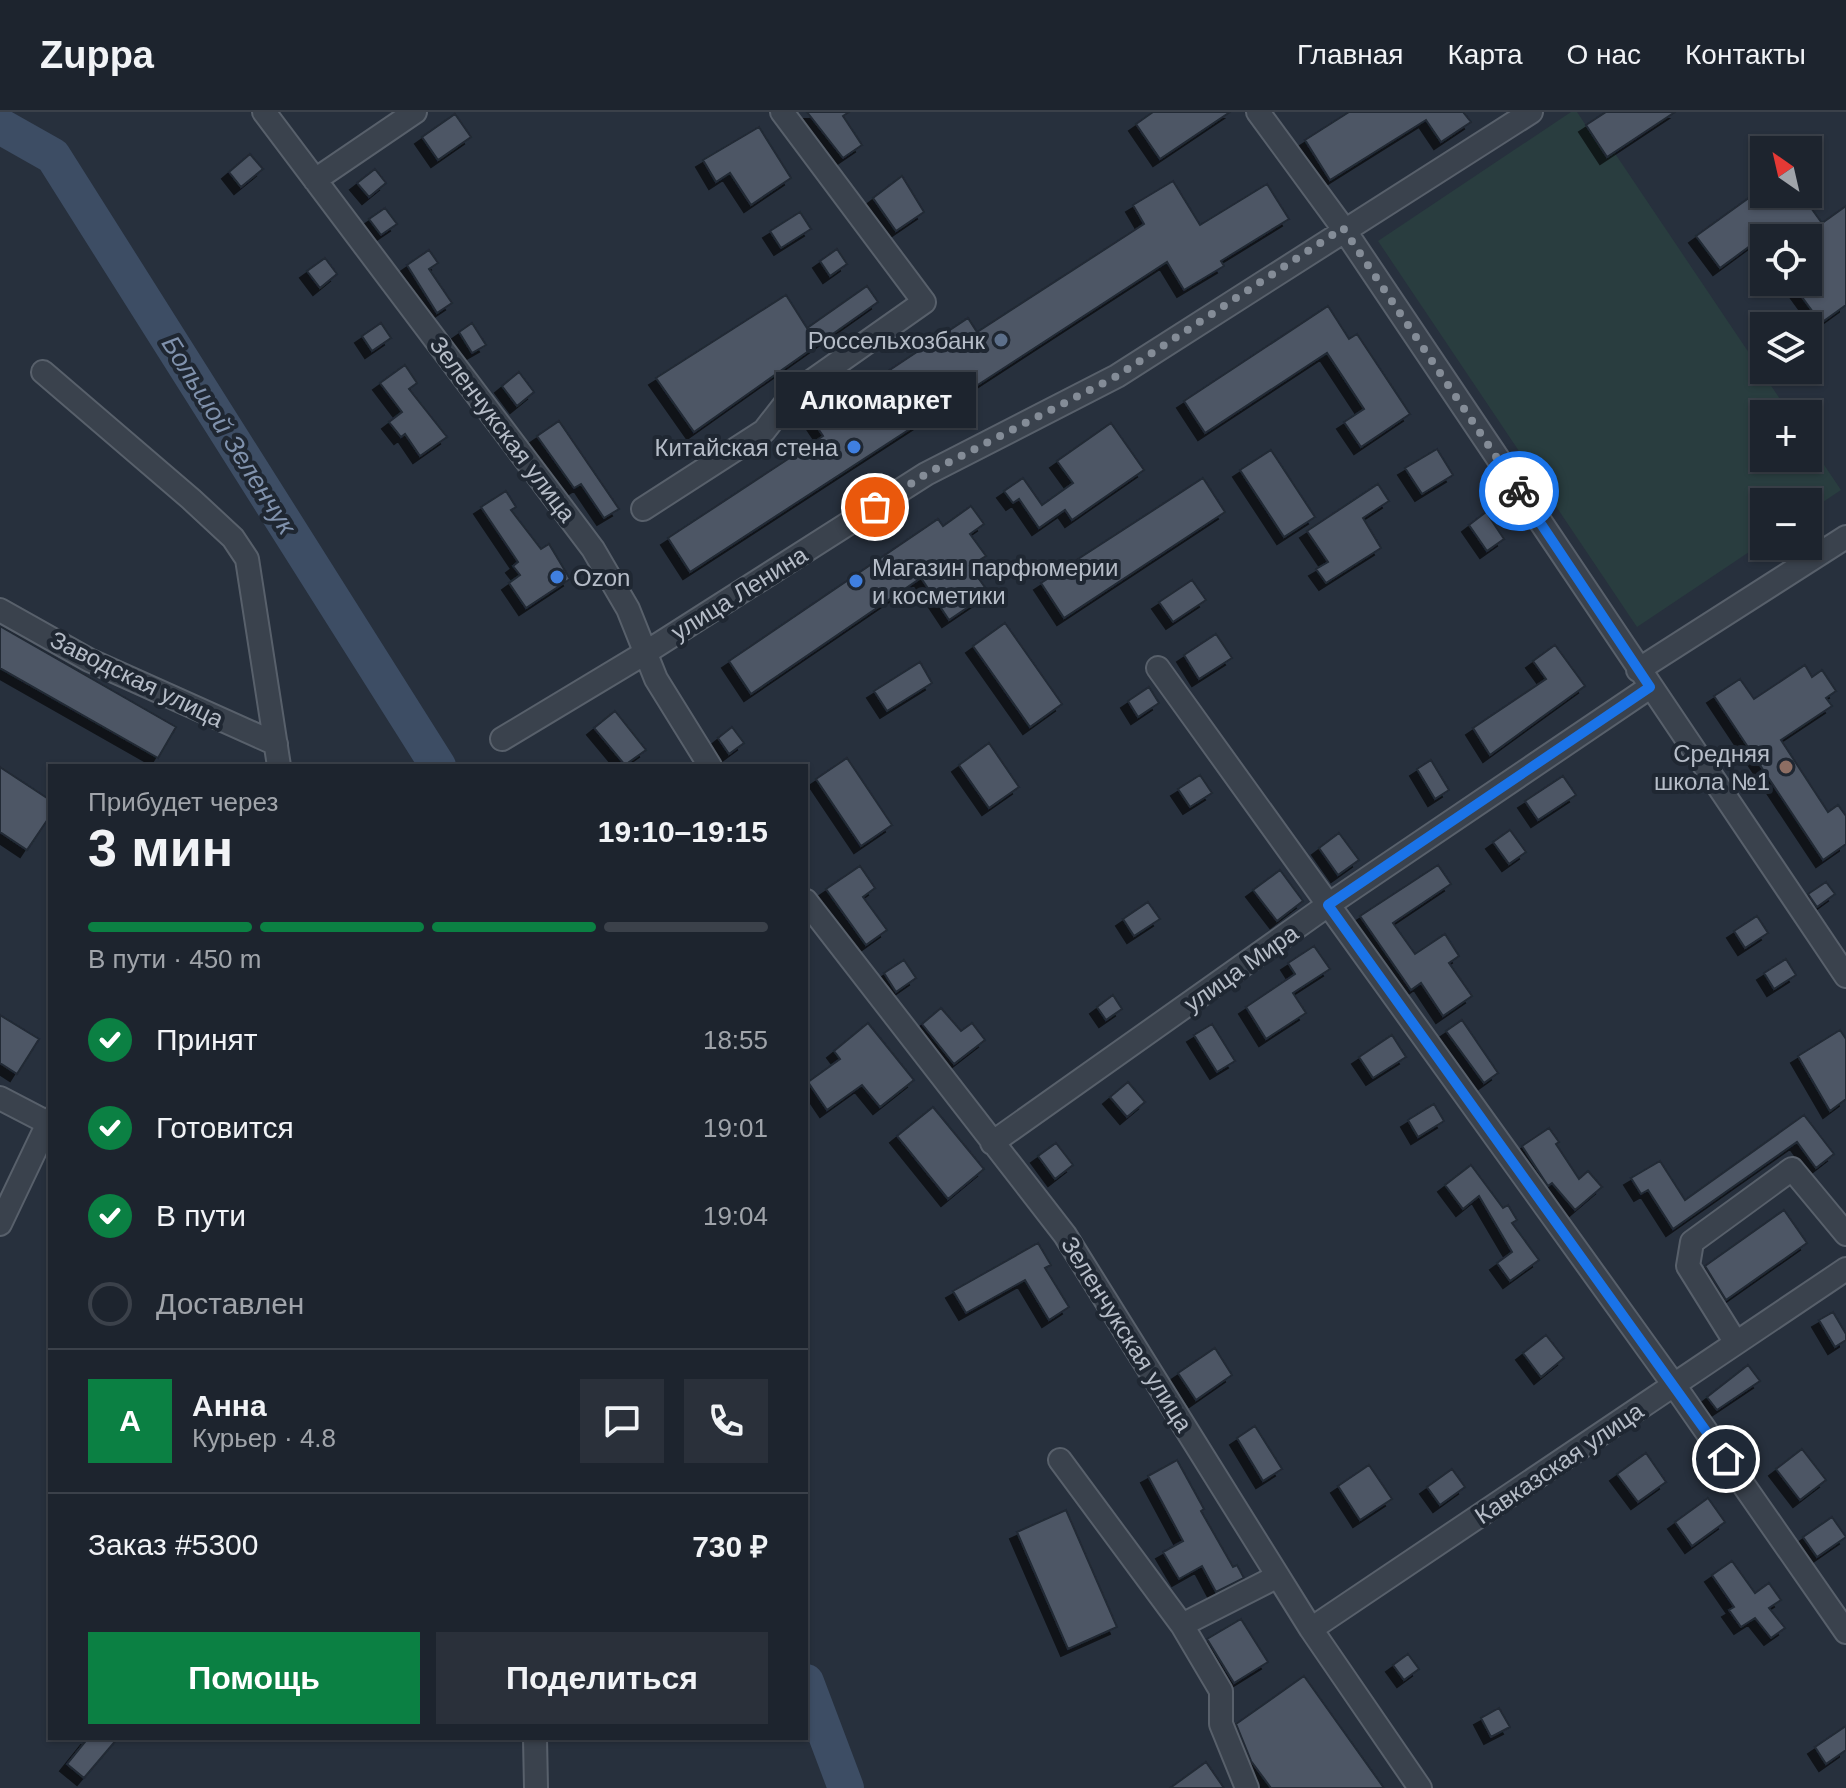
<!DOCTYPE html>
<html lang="ru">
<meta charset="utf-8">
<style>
body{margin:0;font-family:Arial,sans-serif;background:#2a303a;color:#f1f3f6;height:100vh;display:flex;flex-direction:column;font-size:30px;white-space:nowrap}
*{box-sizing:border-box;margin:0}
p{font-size:26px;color:#a0a4aa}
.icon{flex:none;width:44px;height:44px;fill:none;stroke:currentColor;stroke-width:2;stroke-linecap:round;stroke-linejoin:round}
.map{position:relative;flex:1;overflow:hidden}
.details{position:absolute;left:48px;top:652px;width:760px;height:976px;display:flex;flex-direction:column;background:#1d242e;border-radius:0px;box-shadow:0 2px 6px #0004,0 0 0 2px #3b414a}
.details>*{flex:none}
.needle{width:52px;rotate:326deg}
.buttons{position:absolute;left:1750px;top:24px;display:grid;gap:16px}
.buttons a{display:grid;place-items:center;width:72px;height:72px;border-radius:0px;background:#1d242e;box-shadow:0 2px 6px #0004,0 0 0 2px #3b414a;font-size:40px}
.pin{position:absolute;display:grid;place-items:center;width:68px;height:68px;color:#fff;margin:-34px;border:4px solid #fff;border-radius:50%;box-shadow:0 2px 8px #0007}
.courier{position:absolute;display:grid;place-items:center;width:80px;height:80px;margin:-40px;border:6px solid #1a73e8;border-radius:50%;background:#fff;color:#222;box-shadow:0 2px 10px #0007}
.bubble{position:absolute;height:56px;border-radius:0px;background:#1d242e;box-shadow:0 2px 6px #0004,0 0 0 2px #3b414a;font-size:26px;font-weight:700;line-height:56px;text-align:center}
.overview em{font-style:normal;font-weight:700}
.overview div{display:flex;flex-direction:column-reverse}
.overview{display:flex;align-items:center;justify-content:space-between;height:136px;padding:0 40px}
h1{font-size:52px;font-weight:700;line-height:60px}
.bar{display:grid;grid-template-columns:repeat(4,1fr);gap:12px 8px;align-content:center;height:96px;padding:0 40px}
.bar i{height:10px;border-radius:6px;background:#3b414a}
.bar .active{background:#0b8043}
.bar p{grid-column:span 4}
.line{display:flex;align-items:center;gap:20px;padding:0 40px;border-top:2px solid #3b414a}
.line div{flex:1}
.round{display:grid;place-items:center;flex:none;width:84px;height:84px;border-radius:0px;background:#2a303a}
ol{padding:0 40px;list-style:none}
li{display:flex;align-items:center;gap:24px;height:88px}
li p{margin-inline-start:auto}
li .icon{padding:8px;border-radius:50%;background:#0b8043;color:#fff;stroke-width:4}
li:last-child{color:#a0a4aa}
li i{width:44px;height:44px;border:4px solid #3b414a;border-radius:50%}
.primary-button{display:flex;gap:16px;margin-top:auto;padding:16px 40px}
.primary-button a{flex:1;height:92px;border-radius:0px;background:#0b8043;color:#fff;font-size:32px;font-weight:700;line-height:92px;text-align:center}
.primary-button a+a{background:#2a303a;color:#f1f3f6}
header{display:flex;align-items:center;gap:48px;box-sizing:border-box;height:112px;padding:0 40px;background:#1d242e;border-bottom:2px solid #3b414a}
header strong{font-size:38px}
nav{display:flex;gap:44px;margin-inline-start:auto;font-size:28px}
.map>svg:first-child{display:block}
.green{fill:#293d3f}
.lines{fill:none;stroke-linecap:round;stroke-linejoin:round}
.river{stroke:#3d4d64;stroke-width:36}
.building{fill:#4d5765;stroke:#212934;stroke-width:2;filter:url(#shadow)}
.minor-casing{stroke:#58606b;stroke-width:26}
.minor{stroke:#3a424d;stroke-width:22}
.done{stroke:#848c97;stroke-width:8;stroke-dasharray:0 14.4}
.route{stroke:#1a73e8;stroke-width:10}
.service-dot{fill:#5c6f8a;stroke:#1f2732;stroke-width:3}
.shop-dot{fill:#3f7fe0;stroke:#1f2732;stroke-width:3}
.education-dot{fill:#8d6e63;stroke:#1f2732;stroke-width:3}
.labels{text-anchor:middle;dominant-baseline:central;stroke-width:8;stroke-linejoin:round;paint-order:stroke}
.poi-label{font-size:24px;fill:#b6bdc8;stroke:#1f2732;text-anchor:end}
.street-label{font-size:24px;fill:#b6bdc8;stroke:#1f2732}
.water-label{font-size:26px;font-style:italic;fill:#8092ad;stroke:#1f2732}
</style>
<header>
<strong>Zuppa</strong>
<nav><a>Главная</a><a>Карта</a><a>О нас</a><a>Контакты</a></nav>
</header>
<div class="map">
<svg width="1846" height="1676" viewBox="0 0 1846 1676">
<defs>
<filter id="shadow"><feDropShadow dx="-7" dy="7" stdDeviation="0" flood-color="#0009"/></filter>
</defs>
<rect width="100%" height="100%" fill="#27303d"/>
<path class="green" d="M 1571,0 L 1577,0 L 1607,45 L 1614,40 L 1790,302 L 1764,302 L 1764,346 L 1808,346 L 1808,329 L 1841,378 L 1808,400 L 1808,390 L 1764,390 L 1764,430 L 1637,515 L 1378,129 Z"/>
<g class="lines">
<path class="river" d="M 0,14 L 53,44 L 438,654
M 806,1570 L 846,1676"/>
</g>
<path class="building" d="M 807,0 L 849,0 L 843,4 L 862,33 L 843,46 Z
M 1153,0 L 1230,0 L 1160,47 L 1136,12 Z
M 1349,0 L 1463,0 L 1471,10 L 1441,30 L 1426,8 L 1330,68 L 1305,28 Z
M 1606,0 L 1675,0 L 1607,45 L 1586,13 Z
M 455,2 L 471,25 L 438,48 L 422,25 Z
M 759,15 L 791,66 L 751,93 L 730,61 L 716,70 L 703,48 Z
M 250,42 L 263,57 L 241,75 L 229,60 Z
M 375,57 L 386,71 L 369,85 L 357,71 Z
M 902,64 L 924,100 L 896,119 L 873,86 Z
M 1173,69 L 1200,113 L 1267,72 L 1289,107 L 1221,149 L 1224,154 L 1184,178 L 1167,150 L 690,460 L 668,426 L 823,324 L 813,309 L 968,206 L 977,220 L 1144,112 L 1133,93 Z
M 1764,75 L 1764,82 L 1801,82 L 1822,111 L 1846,94 L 1846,193 L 1821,211 L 1791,170 L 1808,170 L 1808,126 L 1784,126 L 1776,115 L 1720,156 L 1696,124 Z
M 385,96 L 397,112 L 381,123 L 369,107 Z
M 800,100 L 811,117 L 781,136 L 770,119 Z
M 837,137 L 847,152 L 830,164 L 820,149 Z
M 429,138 L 438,151 L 429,157 L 452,191 L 437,201 L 407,153 Z
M 325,146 L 337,162 L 320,176 L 307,159 Z
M 867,174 L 878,190 L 694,320 L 656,266 L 786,183 L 807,216 Z
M 1328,194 L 1349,227 L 1357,222 L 1410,302 L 1361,335 L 1344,310 L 1364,297 L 1327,241 L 1205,321 L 1184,289 Z
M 381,211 L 391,226 L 372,239 L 362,224 Z
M 472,211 L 486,233 L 472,241 L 459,220 Z
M 405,253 L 417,271 L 409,277 L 447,325 L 420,344 L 405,322 L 401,325 L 389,310 L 402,300 L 380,271 Z
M 519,260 L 534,280 L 517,294 L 502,274 Z
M 559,309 L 619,397 L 604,406 L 581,372 L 574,376 L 537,324 Z
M 1111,311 L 1144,358 L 1072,408 L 1065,398 L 1039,416 L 1019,387 L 1013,391 L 1004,379 L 1023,366 L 1042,393 L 1073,371 L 1057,349 Z
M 1437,337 L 1453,363 L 1422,382 L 1405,356 Z
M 1271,338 L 1315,405 L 1284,425 L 1240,358 Z
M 1203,366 L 1225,400 L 1064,506 L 1041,471 Z
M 1378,372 L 1389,389 L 1363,406 L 1381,436 L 1326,471 L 1316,457 L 1328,450 L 1307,419 Z
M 506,379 L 516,395 L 511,398 L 541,437 L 549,432 L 570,467 L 526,496 L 509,471 L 520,463 L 513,454 L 518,450 L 481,395 Z
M 971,394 L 984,412 L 970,422 L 986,444 L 970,454 L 989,481 L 949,508 L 921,466 L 751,582 L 729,549 L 938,407 L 943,414 Z
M 1486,400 L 1504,427 L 1487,439 L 1469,413 Z
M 1192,468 L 1206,488 L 1173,510 L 1159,490 Z
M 1005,511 L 1062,592 L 1030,615 L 973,534 Z
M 0,514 L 176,615 L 158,646 L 0,556 Z
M 1216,522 L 1232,546 L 1199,567 L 1184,543 Z
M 1555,533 L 1585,574 L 1490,643 L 1473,616 L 1546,567 L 1533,549 Z
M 920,550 L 932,571 L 887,599 L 874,579 Z
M 1805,553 L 1812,565 L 1822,558 L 1836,579 L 1826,586 L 1832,594 L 1781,628 L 1828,700 L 1838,693 L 1846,704 L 1846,732 L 1823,748 L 1714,584 L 1740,567 L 1754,587 Z
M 1149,575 L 1159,591 L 1138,605 L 1128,589 Z
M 615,599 L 646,638 L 625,653 L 594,616 Z
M 732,615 L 744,631 L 729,642 L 718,626 Z
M 989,631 L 1019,675 L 989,696 L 959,653 Z
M 847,646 L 892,713 L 861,734 L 816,667 Z
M 1431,648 L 1449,678 L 1435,687 L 1417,657 Z
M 0,655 L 50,688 L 50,704 L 27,738 L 0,720 Z
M 1200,663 L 1212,681 L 1190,695 L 1178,677 Z
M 1563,664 L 1576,683 L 1538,708 L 1525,689 Z
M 1510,718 L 1526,740 L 1509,752 L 1493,730 Z
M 1339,721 L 1359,748 L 1338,763 L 1319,736 Z
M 1438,753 L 1451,772 L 1393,811 L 1415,842 L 1445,822 L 1459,844 L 1449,851 L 1472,884 L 1443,904 L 1421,871 L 1411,878 L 1360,804 Z
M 860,754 L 875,776 L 863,785 L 887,818 L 866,833 L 826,777 Z
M 1280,758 L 1303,789 L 1277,809 L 1253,778 Z
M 1826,770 L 1835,782 L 1817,795 L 1808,782 Z
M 1148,790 L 1160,807 L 1134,824 L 1123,807 Z
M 1757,804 L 1768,821 L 1745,836 L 1734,819 Z
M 1314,834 L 1330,857 L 1293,881 L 1306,901 L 1266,927 L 1246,895 L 1295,862 L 1288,851 Z
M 1786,847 L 1796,863 L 1774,877 L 1764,861 Z
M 904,848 L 916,866 L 896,880 L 884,861 Z
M 1113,883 L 1122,897 L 1106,908 L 1097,895 Z
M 941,896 L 961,919 L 972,911 L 985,928 L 954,952 L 922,912 Z
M 0,903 L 39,927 L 17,962 L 0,951 Z
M 1462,908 L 1498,961 L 1484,971 L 1446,919 Z
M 868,911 L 914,968 L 880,995 L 862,973 L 827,998 L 808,970 L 840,947 L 834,939 Z
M 1212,912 L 1235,949 L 1217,960 L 1194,923 Z
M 1840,918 L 1846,927 L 1846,987 L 1830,999 L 1798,944 Z
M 1392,923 L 1406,945 L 1373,966 L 1359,945 Z
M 1128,970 L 1145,990 L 1127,1005 L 1110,985 Z
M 1434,992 L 1444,1009 L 1418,1025 L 1408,1008 Z
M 933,995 L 984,1057 L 948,1087 L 897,1024 Z
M 1804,1003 L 1834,1042 L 1816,1056 L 1797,1030 L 1673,1117 L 1648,1078 L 1641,1082 L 1631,1066 L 1660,1049 L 1685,1088 Z
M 1549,1016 L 1559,1030 L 1556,1032 L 1579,1067 L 1588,1059 L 1602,1075 L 1575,1098 L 1552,1071 L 1548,1074 L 1522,1034 Z
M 1056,1031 L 1073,1053 L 1055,1067 L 1038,1044 Z
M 1471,1053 L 1503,1096 L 1508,1093 L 1517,1108 L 1512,1111 L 1539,1148 L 1510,1169 L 1497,1151 L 1512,1140 L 1479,1084 L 1463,1097 L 1445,1073 Z
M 1784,1098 L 1807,1131 L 1726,1188 L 1705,1154 Z
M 1038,1131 L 1051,1153 L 1045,1156 L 1069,1195 L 1049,1208 L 1025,1168 L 966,1201 L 953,1179 Z
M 1833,1200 L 1846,1222 L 1846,1228 L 1835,1235 L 1819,1208 Z
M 1546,1223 L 1564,1246 L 1541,1265 L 1523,1241 Z
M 1215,1236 L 1232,1263 L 1196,1288 L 1178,1261 Z
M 1748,1253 L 1760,1269 L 1717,1298 L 1707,1285 Z
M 1255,1314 L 1282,1357 L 1263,1369 L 1237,1326 Z
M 1802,1337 L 1826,1368 L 1800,1388 L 1776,1357 Z
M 1646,1341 L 1666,1370 L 1638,1390 L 1617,1362 Z
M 1177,1348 L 1204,1397 L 1201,1399 L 1233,1455 L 1237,1453 L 1244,1466 L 1216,1480 L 1202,1454 L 1179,1467 L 1163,1440 L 1183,1429 L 1148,1364 Z
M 1369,1353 L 1392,1387 L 1360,1408 L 1338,1374 Z
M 1452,1357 L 1465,1375 L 1440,1393 L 1427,1375 Z
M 1708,1386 L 1725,1410 L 1692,1434 L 1675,1410 Z
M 1066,1398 L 1117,1515 L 1068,1537 L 1017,1420 Z
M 1832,1405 L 1846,1425 L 1817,1445 L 1803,1425 Z
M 1732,1449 L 1755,1481 L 1769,1471 L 1781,1488 L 1769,1496 L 1785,1516 L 1771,1526 L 1755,1506 L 1741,1515 L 1729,1498 L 1734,1495 L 1712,1463 Z
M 1241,1507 L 1268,1550 L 1234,1571 L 1207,1527 Z
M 1408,1542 L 1419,1557 L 1404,1568 L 1393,1553 Z
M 1304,1564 L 1384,1676 L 1271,1676 L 1251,1649 L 1236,1612 Z
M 1499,1596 L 1510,1615 L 1491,1625 L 1481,1606 Z
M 1846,1614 L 1846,1638 L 1826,1652 L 1815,1635 Z
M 88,1626 L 118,1626 L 84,1666 L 67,1652 Z
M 1206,1650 L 1224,1676 L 1170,1676 Z"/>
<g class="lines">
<g class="minor-casing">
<path id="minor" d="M 264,0 L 593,437 L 628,497 L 656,567 L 710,654
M 1258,0 L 1343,116 L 1846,864
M 315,68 L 415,0
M 43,260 L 191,387 L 233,426 L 247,447 L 279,654
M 643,397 L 764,319 L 792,283 L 924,190 L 782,0
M 0,498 L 89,548 L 276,632
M 1158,556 L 1674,1273 L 1846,1520
M 1638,558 L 1846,425
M 502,627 L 645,541 L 926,362 L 1117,264 L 1531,0
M 806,789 L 1065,1123 L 1311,1517 L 1420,1676
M 0,986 L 48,1011
M 992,1031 L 1328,793 L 1650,575
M 0,1112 L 50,1007
M 1736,1231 L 1688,1154 L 1692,1130 L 1792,1057 L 1846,1122
M 1060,1348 L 1182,1513 L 1278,1464
M 1182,1513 L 1221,1579 L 1221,1612 L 1247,1676
M 1311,1517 L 1846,1157
M 535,1626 L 536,1676"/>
</g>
<use href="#minor" class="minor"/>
</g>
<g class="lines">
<path class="done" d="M 875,395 L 926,362 L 1117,264 L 1343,116 L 1519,379"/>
<path class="route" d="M 1519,379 L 1650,575 L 1328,793 L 1726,1347"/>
</g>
<circle class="service-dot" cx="1001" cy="228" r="8"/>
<g class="shop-dot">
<circle cx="854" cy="335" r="8"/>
<circle cx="557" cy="465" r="8"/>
<circle cx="856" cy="469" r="8"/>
</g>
<circle class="education-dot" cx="1786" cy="655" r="8"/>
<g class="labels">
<g class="poi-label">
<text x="985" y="228">Россельхозбанк</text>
<text x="838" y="335">Китайская стена</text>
<text x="872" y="455" text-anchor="start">Магазин парфюмерии<tspan x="872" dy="28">и косметики</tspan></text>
<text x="573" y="465" text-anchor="start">Ozon</text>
<text x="1770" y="641">Средняя<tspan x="1770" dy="28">школа №1</tspan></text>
</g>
<g class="street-label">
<text transform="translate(503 317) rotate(53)">Зеленчукская улица</text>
<text transform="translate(739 481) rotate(-32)">улица Ленина</text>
<text transform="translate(137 567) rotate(26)">Заводская улица</text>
<text transform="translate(1241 856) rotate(-35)">улица Мира</text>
<text transform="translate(1127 1222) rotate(58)">Зеленчукская улица</text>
<text transform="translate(1559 1351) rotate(-34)">Кавказская улица</text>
</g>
<g class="water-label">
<text transform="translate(229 323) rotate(58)">Большой Зеленчук</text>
</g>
</g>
</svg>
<div class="buttons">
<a><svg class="needle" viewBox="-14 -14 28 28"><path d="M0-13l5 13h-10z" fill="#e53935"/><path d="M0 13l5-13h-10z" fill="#a0a4aa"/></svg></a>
<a><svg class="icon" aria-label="locate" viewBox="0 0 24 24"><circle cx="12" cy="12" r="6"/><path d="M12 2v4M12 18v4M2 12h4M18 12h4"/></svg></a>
<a><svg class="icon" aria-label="layers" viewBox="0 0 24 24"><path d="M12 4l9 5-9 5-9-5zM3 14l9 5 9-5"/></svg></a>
<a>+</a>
<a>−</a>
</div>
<div class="pin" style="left:875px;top:395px;background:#ea580c"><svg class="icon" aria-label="bag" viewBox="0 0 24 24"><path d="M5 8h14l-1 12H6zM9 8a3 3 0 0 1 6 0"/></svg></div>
<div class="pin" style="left:1726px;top:1347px;background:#1f2937"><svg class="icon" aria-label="home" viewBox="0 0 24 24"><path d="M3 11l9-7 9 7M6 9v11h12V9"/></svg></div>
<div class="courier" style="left:1519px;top:379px"><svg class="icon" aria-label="bike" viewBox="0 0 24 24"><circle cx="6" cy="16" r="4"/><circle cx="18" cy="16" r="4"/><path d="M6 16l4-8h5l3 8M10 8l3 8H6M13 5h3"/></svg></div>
<div class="bubble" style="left:776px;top:260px;width:200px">Алкомаркет</div>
<section class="details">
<div class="overview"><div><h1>3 мин</h1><p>Прибудет через</p></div><em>19:10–19:15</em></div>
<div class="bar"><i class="active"></i><i class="active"></i><i class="active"></i><i></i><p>В пути · 450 m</p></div>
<ol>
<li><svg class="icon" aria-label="check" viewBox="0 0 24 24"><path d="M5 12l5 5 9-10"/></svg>Принят<p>18:55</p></li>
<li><svg class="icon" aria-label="check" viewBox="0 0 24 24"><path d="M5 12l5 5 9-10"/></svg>Готовится<p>19:01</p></li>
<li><svg class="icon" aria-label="check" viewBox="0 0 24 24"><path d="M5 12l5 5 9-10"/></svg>В пути<p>19:04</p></li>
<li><i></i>Доставлен</li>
</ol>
<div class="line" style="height:144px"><b class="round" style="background:#0b8043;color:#fff">А</b><div><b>Анна</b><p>Курьер · 4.8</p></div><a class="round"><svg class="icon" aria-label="chat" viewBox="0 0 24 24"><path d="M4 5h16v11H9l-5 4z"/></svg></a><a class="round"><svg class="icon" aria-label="phone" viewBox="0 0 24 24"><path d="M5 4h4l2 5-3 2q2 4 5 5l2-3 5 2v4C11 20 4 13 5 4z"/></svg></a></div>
<div class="line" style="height:104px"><div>Заказ #5300</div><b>730 ₽</b></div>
<div class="primary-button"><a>Помощь</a><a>Поделиться</a></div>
</section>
</div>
